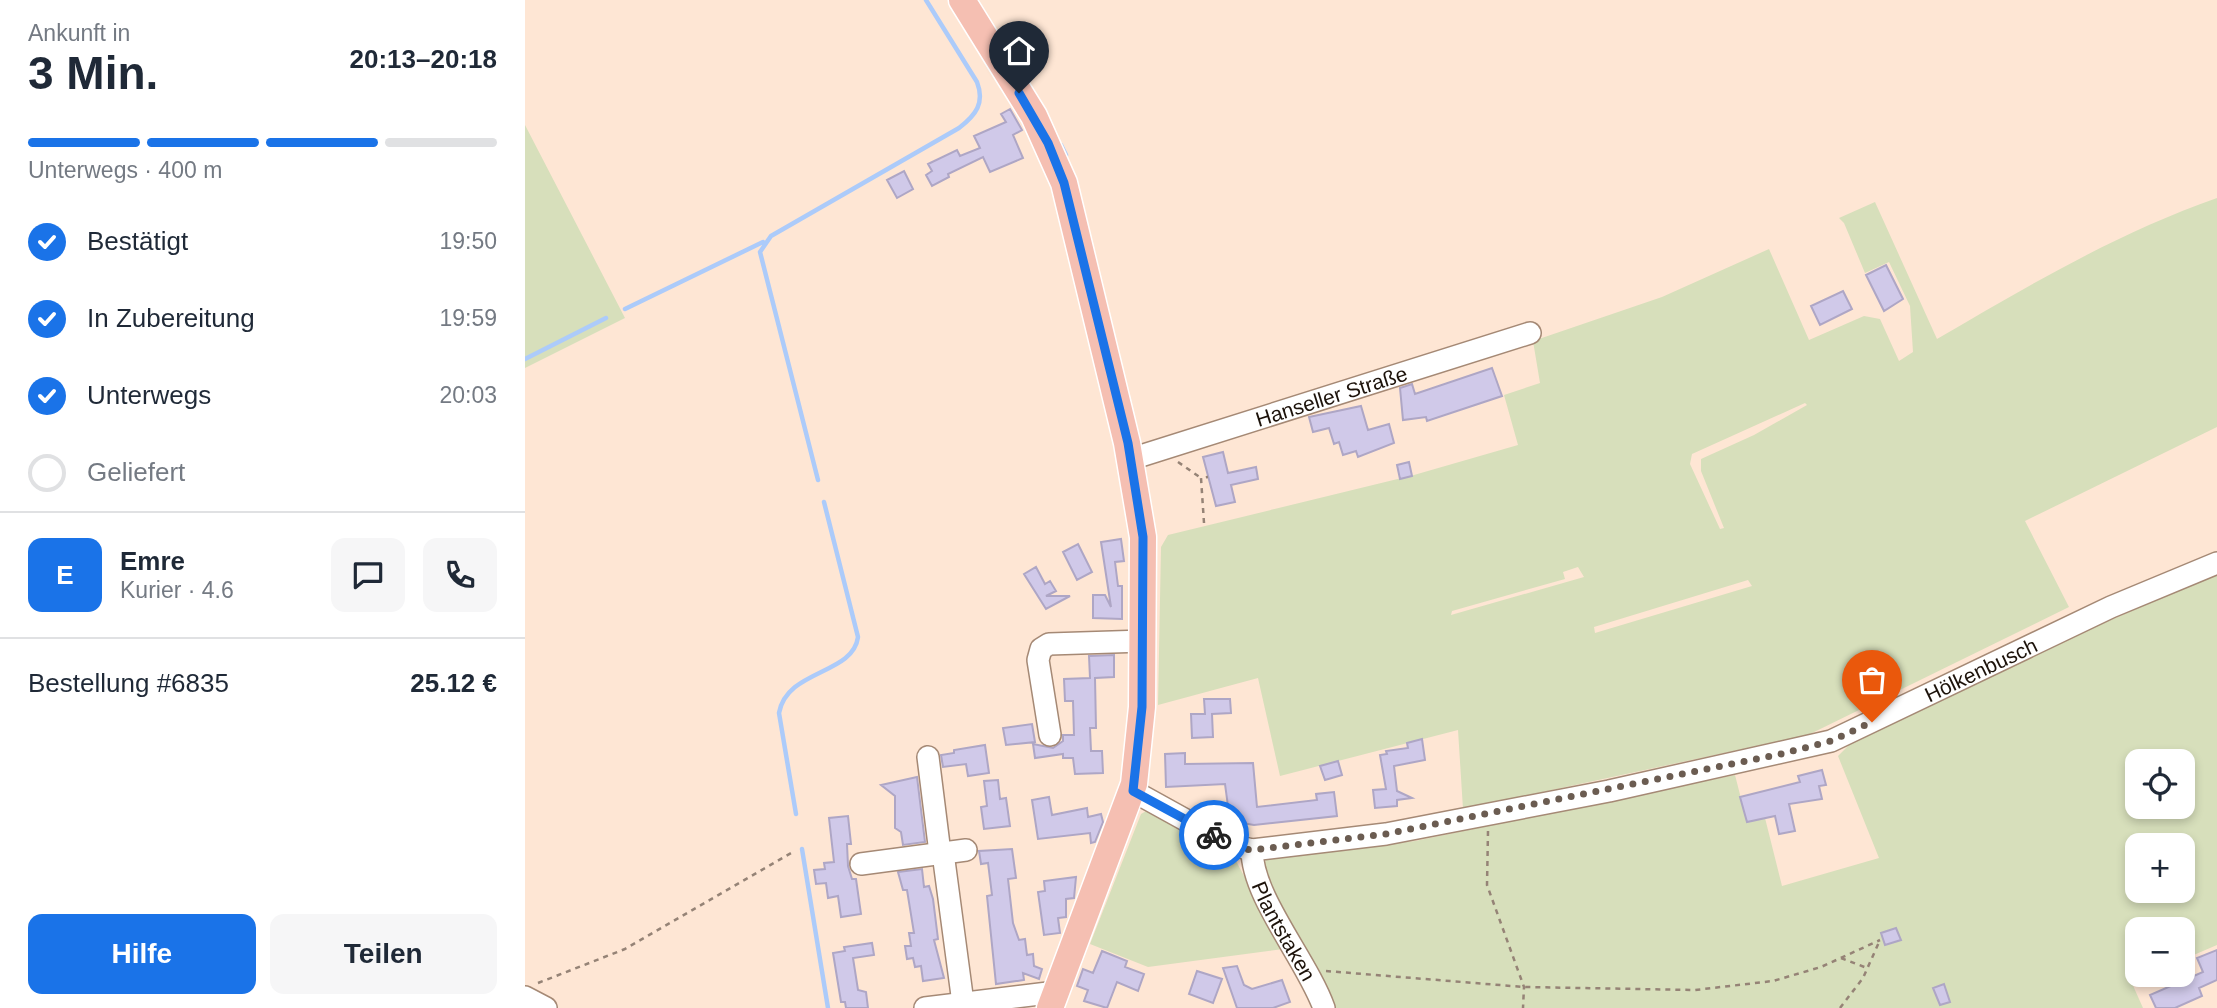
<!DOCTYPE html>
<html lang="de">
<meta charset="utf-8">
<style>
body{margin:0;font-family:Arial,sans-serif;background:#f6f6f7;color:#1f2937;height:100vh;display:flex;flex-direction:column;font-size:26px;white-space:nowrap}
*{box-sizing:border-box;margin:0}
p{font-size:23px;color:#747a83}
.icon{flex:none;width:38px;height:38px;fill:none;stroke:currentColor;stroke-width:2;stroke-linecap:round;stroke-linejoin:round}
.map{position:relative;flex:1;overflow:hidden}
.sheet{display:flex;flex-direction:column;background:#fff;width:525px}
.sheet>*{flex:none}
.fabs{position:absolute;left:1600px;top:749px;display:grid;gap:14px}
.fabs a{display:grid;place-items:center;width:70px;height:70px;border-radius:14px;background:#fff;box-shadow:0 4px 10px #0003;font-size:35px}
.pin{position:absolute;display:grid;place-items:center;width:60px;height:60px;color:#fff;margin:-72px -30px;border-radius:50% 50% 50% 0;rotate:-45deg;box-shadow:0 0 7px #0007}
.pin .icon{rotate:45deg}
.courier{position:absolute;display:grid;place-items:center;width:70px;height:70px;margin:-35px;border:5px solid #1a73e8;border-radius:50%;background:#fff;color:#222;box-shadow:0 2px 9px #0007}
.headline em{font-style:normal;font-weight:700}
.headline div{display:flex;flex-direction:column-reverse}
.headline{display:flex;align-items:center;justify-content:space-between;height:119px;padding:0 28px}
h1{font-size:46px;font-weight:700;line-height:52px}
.bar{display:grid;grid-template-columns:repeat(4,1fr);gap:10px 7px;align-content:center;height:84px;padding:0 28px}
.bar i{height:9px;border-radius:5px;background:#e0e1e3}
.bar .on{background:#1a73e8}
.bar p{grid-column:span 4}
.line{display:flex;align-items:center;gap:18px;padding:0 28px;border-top:2px solid #e0e1e3}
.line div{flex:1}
.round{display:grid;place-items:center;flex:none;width:74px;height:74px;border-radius:14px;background:#f6f6f7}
ol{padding:0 28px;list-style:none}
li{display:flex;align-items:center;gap:21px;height:77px}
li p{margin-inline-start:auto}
li .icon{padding:7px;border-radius:50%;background:#1a73e8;color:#fff;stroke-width:4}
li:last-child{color:#747a83}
li i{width:38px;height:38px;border:4px solid #e0e1e3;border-radius:50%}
.button{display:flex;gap:14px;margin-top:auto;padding:14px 28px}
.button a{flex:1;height:80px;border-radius:14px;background:#1a73e8;color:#fff;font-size:28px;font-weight:700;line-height:80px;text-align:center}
.button a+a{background:#f6f6f7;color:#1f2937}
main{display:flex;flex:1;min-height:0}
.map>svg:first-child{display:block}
.green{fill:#d7dfbb;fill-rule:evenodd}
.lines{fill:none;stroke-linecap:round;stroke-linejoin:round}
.stream{stroke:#accbfa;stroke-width:4.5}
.building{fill:#d0c9e9;stroke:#aea6c5;stroke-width:2}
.minor-casing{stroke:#a58975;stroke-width:24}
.major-casing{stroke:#fff;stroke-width:29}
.path{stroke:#958376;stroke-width:2.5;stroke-dasharray:5 5;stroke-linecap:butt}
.minor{stroke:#fff;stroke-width:21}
.major{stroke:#f5bfb2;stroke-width:26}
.done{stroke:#6b5c51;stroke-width:7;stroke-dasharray:0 12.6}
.route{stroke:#1a73e8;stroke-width:9}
.labels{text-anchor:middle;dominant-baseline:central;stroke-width:5;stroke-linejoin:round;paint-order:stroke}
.street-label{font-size:21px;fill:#1c120a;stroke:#fff}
</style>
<main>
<section class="sheet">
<div class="headline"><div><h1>3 Min.</h1><p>Ankunft in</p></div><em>20:13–20:18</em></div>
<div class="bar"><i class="on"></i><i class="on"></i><i class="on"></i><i></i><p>Unterwegs · 400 m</p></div>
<ol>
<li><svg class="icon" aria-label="check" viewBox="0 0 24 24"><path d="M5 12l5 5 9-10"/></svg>Bestätigt<p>19:50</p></li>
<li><svg class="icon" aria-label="check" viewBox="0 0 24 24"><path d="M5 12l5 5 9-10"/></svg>In Zubereitung<p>19:59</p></li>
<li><svg class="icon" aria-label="check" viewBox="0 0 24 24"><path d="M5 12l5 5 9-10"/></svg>Unterwegs<p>20:03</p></li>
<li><i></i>Geliefert</li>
</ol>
<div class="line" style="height:126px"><b class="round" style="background:#1a73e8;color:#fff">E</b><div><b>Emre</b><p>Kurier · 4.6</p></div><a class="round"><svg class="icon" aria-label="chat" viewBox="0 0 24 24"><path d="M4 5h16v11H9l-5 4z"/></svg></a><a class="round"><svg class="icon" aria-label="phone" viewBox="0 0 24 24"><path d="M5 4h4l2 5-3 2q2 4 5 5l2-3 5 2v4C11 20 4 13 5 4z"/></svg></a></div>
<div class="line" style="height:91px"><div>Bestellung #6835</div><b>25.12 €</b></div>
<div class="button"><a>Hilfe</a><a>Teilen</a></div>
</section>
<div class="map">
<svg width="1692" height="1008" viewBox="0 0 1692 1008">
<rect width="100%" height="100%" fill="#fee6d4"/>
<path class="green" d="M 0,125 L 100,318 L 0,368 Z
M 1692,198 L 1692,427 L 1500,521 L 1544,607 L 1283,735 L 938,809 L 933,730 L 755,776 L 733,678 L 633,705 L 636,547 L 643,535 L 889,475 L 993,445 L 979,395 L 1015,383 L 1008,341 L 1137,297 L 1244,249 L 1284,340 L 1339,316 L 1355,319 L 1374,361 L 1388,352 L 1385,306 L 1364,262 L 1340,273 L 1319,223 L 1314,218 L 1350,202 L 1412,339 C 1503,286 1592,233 1692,198 ZM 1280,403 L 1282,405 L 1229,435 L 1176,459 L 1176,471 L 1199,528 L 1195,529 L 1165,464 L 1167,454 ZM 1053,567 L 1059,577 L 926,615 L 927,611 L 1040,579 L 1038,572 ZM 1223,580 L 1227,586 L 1070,633 L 1069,627 Z
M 1692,574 L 1692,945 L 1657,960 L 1657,929 L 1612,929 L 1612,967 L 1602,972 L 1618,1008 L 810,1008 L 738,871 L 741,859 L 890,841 L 1210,775 L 1222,822 L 1240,818 L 1257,886 L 1354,858 L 1313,756 L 1325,744 L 1565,629 ZM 1612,761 L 1657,761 L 1657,807 L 1612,807 ZM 1612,845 L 1657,845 L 1657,891 L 1612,891 Z
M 623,810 L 710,859 L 758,949 L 623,967 L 565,944 L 616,814 Z"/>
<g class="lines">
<path class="stream" d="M 536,145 L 541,155
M 100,309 L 238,242
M 0,359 L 81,318
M 293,480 L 235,252 L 246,236 L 434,128 C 451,115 460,103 452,82 L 401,0
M 271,814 L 254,713 C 262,669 328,675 333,637 L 299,502
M 277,849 L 303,1008"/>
</g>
<path class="building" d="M 485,109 L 497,130 L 488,135 L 498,158 L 465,172 L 458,157 L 423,174 L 424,177 L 407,186 L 401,175 L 407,171 L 403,164 L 432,150 L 435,156 L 455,148 L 449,136 L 481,122 L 476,114 Z
M 379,171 L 388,189 L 372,198 L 362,180 Z
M 1361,265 L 1378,299 L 1359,311 L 1341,275 Z
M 1318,291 L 1327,309 L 1295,325 L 1286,306 Z
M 967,368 L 977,396 L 902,421 L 901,417 L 878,420 L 875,388 L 887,384 L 890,394 Z
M 836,406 L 843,430 L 864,424 L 869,443 L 833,457 L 831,451 L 818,455 L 814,442 L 809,444 L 804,428 L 788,432 L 784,417 Z
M 698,452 L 703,473 L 731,467 L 733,479 L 706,485 L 710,502 L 691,506 L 678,457 Z
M 884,462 L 887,476 L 875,479 L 872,465 Z
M 596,539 L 599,561 L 590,562 L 593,586 L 597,586 L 597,619 L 568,618 L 568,595 L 580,595 L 586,607 L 576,542 Z
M 553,544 L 567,572 L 552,580 L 538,552 Z
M 511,567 L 520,584 L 525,581 L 531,591 L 521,596 L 545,596 L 521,609 L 499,574 Z
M 589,655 L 589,677 L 570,678 L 571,728 L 565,728 L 566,751 L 577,751 L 578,773 L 550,774 L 548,758 L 538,758 L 538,754 L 510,758 L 508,744 L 528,748 L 538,741 L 538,735 L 549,735 L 548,701 L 540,701 L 539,679 L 565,678 L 564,656 Z
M 679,699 L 705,699 L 706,713 L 687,714 L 688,737 L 667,738 L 666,714 L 680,714 Z
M 507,724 L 510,742 L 481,745 L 478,728 Z
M 897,739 L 900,760 L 869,766 L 872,791 L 887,798 L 872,800 L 872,806 L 850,808 L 848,790 L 861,789 L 855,755 L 862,754 L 861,751 L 883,748 L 882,743 Z
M 460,745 L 464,773 L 443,776 L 441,764 L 418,767 L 416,755 L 429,753 L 429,750 Z
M 660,753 L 660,764 L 728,763 L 732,807 L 792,800 L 791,794 L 809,792 L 812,816 L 729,825 L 705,821 L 700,784 L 641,787 L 640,754 Z
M 813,761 L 817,775 L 800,780 L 795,766 Z
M 1297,770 L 1301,785 L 1294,786 L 1297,799 L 1264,804 L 1270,831 L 1254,834 L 1250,816 L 1222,822 L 1215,797 L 1275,782 L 1273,776 Z
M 392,777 L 400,842 L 378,845 L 376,832 L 370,828 L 370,796 L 356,785 Z
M 473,780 L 475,799 L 481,798 L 485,826 L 459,829 L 456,807 L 462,806 L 459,781 Z
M 524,797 L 527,815 L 562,808 L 563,817 L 576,814 L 578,822 L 570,842 L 566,843 L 565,833 L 513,839 L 507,800 Z
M 323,816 L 326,844 L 322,844 L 323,866 L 327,879 L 331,879 L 336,914 L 316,917 L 313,896 L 303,898 L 301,883 L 291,884 L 289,870 L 300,869 L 299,863 L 309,862 L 304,818 Z
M 487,849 L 491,878 L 483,879 L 488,923 L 494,940 L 500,939 L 502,955 L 508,954 L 509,966 L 517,969 L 514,979 L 498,973 L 499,980 L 471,984 L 462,896 L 467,895 L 463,863 L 456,864 L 454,851 Z
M 397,869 L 399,887 L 404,886 L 408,899 L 413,939 L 409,940 L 419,978 L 398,981 L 396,966 L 390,967 L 388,958 L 382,959 L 380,946 L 386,946 L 384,933 L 389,933 L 382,890 L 378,890 L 373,872 Z
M 551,877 L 549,898 L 541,899 L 541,917 L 533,918 L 535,933 L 519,935 L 513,892 L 520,891 L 519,881 Z
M 1371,928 L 1376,940 L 1360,945 L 1356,933 Z
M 347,943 L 349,955 L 328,958 L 333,990 L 341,992 L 343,1008 L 321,1008 L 320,1002 L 316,1002 L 308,953 L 320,951 L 319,947 Z
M 1692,950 L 1692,980 L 1674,988 L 1677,996 L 1650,1008 L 1631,1008 L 1625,995 L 1678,972 L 1672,958 Z
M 577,951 L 602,961 L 600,967 L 619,974 L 613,991 L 592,982 L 582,1008 L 559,1001 L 563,990 L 552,986 L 558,969 L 568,973 Z
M 712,966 L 719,985 L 727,989 L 757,980 L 765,1002 L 748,1008 L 712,1008 L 698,968 Z
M 672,971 L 697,979 L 688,1003 L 664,994 Z
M 1419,984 L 1425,1002 L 1415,1005 L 1408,988 Z"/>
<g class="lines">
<g class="minor-casing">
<g id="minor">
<path id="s1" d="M 606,459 L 1005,333"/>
<path d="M 525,735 L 513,660 L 516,649 L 524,644 L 619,641"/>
<path d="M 403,757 L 415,853"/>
<path id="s2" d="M 608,791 L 704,844 L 727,850 L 861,834 L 1084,791 L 1306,741 L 1586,607 L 1692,563"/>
<path id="s3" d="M 727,850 C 727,897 782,960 799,1008"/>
<path d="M 418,853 L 438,1003"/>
<path d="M 336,864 L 441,850"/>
<path d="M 0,997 L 21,1008"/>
<path d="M 400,1008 L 523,993 L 531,995"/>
</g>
</g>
<g class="major-casing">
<path id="major" d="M 437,0 L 509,116 L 539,183 L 602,443 L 618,537 L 617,707 L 609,784 L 525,1008"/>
</g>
<path class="path" d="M 653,462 L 676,478
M 679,523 L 676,478 L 683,477
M 963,831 L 962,885 L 999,987 L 998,1008
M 1316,958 L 1342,968
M 801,971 L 999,987 L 1170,990 L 1248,981 L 1296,967 L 1355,940
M 13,983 L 100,949 L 268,852
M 1315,1008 L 1338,978 L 1355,940"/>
<use href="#minor" class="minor"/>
<use href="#major" class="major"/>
</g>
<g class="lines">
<path class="done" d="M 689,835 L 712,848 L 727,850 L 861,834 L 1256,754 L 1306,741 L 1347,722"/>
<path class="route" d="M 494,93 L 523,143 L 539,183 L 603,443 L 618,537 L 617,707 L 608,791 L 689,835"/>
</g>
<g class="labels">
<g class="street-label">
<text stroke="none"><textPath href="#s1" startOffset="210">Hanseller Straße</textPath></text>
<text stroke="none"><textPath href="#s2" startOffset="889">Hölkenbusch</textPath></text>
<text stroke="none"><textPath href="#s3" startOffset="88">Plantstaken</textPath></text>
</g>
</g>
</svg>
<div class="fabs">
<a><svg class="icon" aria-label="locate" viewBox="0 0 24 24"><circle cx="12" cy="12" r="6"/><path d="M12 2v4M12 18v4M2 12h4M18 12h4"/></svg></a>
<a>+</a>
<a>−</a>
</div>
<div class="pin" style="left:1347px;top:722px;background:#ea580c"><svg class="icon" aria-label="bag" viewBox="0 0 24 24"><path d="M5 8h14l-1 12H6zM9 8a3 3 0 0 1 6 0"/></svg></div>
<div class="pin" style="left:494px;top:93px;background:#1f2937"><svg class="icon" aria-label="home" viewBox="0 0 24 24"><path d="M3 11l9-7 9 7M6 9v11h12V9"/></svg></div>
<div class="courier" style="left:689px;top:835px"><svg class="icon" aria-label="bike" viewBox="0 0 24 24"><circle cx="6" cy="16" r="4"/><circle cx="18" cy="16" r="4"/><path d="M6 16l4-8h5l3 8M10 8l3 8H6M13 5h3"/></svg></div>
</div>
</main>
